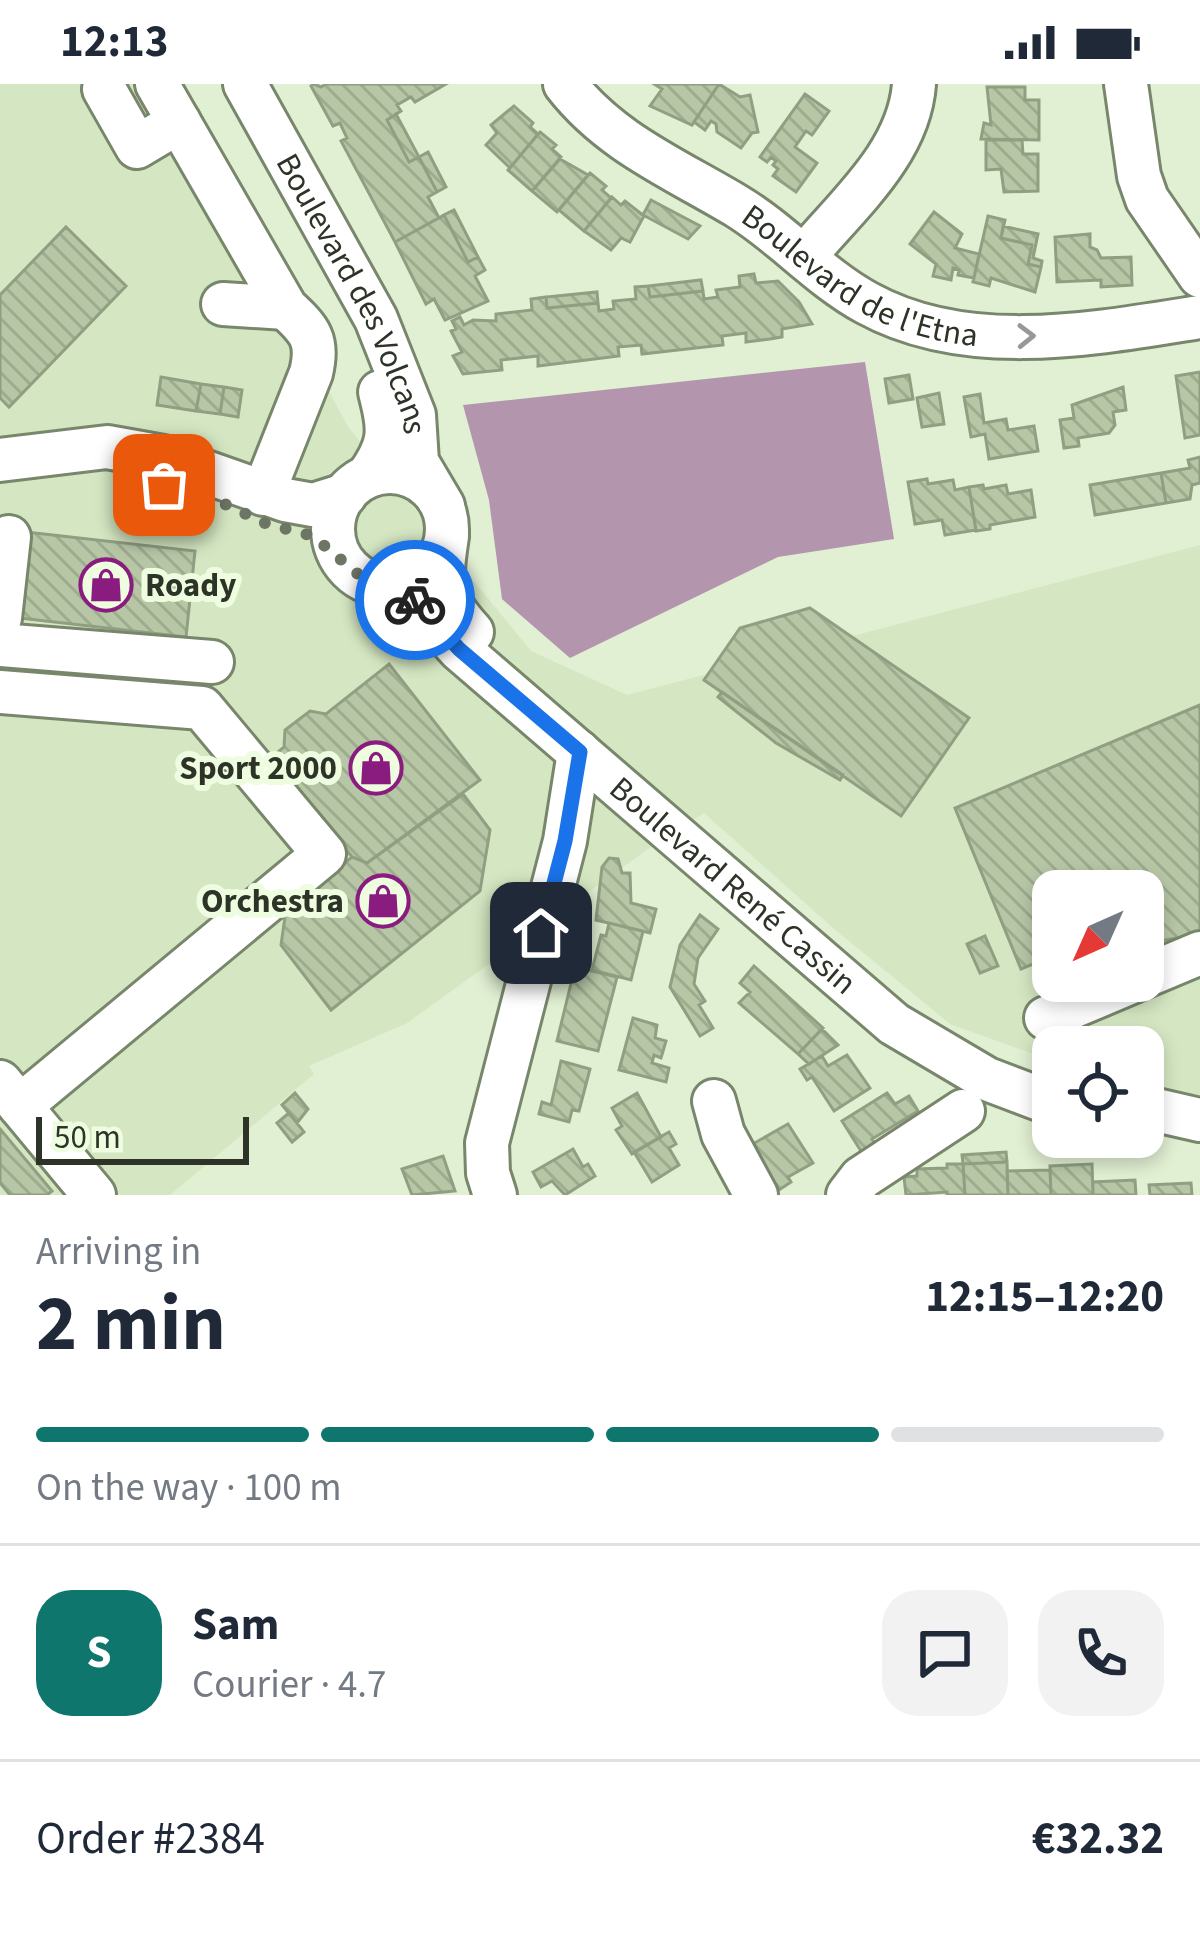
<!DOCTYPE html>
<meta charset="utf-8">
<style>
body{margin:0;font-family:"Source Sans 3",sans-serif;background:#f2f2f3;color:#1f2937;height:100vh;display:flex;flex-direction:column;font-size:45px;white-space:nowrap}
*{box-sizing:border-box;margin:0}
p{font-size:39px;color:#747a83}
.icon{flex:none;width:66px;height:66px;fill:none;stroke:currentColor;stroke-width:2;stroke-linecap:round;stroke-linejoin:round}
.map{position:relative;height:1111px;overflow:hidden}
.drawer{display:flex;flex-direction:column;background:#fff;flex:1}
.drawer>*{flex:none}
.needle{width:78px;rotate:225deg}
.controls{position:absolute;left:1032px;top:786px;display:grid;gap:24px}
.controls a{display:grid;place-items:center;width:132px;height:132px;border-radius:24px;background:#fff;box-shadow:0 6px 18px #0003;font-size:60px}
.scale{position:absolute;left:36px;bottom:30px;width:213px;box-sizing:border-box;padding-left:12px;border:6px solid #2e3328;border-top:0;font-size:33px;line-height:42px;white-space:nowrap;color:#2e3328;-webkit-text-stroke:9px #eefddf;paint-order:stroke}
.pin{position:absolute;display:grid;place-items:center;width:102px;height:102px;color:#fff;margin:-51px;border-radius:24px;box-shadow:0 6px 18px #0006}
.courier{position:absolute;display:grid;place-items:center;width:120px;height:120px;margin:-60px;border:9px solid #1a73e8;border-radius:50%;background:#fff;color:#222;box-shadow:0 3px 15px #0007}
.overview em{font-style:normal;font-weight:700}
.overview div{display:flex;flex-direction:column-reverse}
.overview{display:flex;align-items:center;justify-content:space-between;height:204px;padding:0 36px}
h1{font-size:78px;font-weight:700;line-height:90px}
.bar{display:grid;grid-template-columns:repeat(4,1fr);gap:18px 12px;align-content:center;height:144px;padding:0 36px}
.bar i{height:15px;border-radius:9px;background:#e0e1e3}
.bar .selected{background:#0f766e}
.bar p{grid-column:span 4}
.line{display:flex;align-items:center;gap:30px;padding:0 36px;border-top:3px solid #e0e1e3}
.line div{flex:1}
.round{display:grid;place-items:center;flex:none;width:126px;height:126px;border-radius:36px;background:#f2f2f3}
.status{display:flex;justify-content:space-between;align-items:center;height:84px;padding:0 60px;background:#fff;direction:ltr}
.status svg{height:33px;fill:currentColor}
.map>svg:first-child{display:block}
.built{fill:#d5e7c2;fill-rule:evenodd}
.water{fill:#b395ae}
.building{fill:url(#building-back-hatch);stroke:#909e82;stroke-width:3}
.lines{fill:none;stroke-linecap:round;stroke-linejoin:round}
.minor-casing{stroke:#78866b;stroke-width:48}
.minor{stroke:#fff;stroke-width:42}
.oneway{stroke:#969994}
.done{stroke:#6d7564;stroke-width:12;stroke-dasharray:0 21.6}
.route{stroke:#1a73e8;stroke-width:15}
.labels{text-anchor:middle;dominant-baseline:central;stroke-width:12;stroke-linejoin:round;paint-order:stroke}
.street-label{font-size:33px;fill:#2e3328;stroke:#eefddf}
.poi-label{font-size:33px;font-weight:bold;fill:#2e3328;stroke:#eefddf;text-anchor:end}
</style>
<div class="status"><b>12:13</b><svg viewBox="0 0 49 12"><path d="M0 12V9h3v3zM5 12V6h3v6zM10 12V3h3v9zM15 12V0h3v12zM26 1h20v11H26zM47 4h2v5h-2z"/></svg></div>
<div class="map">
<svg width="1200" height="1111" viewBox="0 0 1200 1111">
<defs>
<pattern id="building-back-hatch" width="6" height="6" patternUnits="userSpaceOnUse" patternTransform="scale(3)"><rect width="6" height="6" fill="#b7c7a6"/><path d="M-1 5l2 2M0 0l6 6M5-1l2 2" fill="none" stroke="#9eab8f"/></pattern>
</defs>
<rect width="100%" height="100%" fill="#e1efd2"/>
<path class="built" d="M 0,0 L 165,0 L 348,343 L 531,567 L 627,611 L 1200,461 L 1200,1014 L 1162,1013 L 1143,1007 L 1143,963 L 1053,963 L 1053,977 L 950,940 L 832,843 L 704,729 L 662,755 L 407,939 L 309,982 L 314,990 L 170,1111 L 0,1111 ZM 1053,807 L 1143,807 L 1143,897 L 1053,897 Z"/>
<path class="water" d="M 865,278 L 894,455 L 778,473 L 570,574 L 502,515 L 489,416 L 463,321 Z"/>
<path class="building" d="M 314,0 L 321,3 L 326,0 L 446,0 L 415,18 L 411,13 L 397,21 L 401,27 L 387,36 L 409,78 L 419,73 L 437,108 L 428,113 L 439,134 L 395,158 L 341,57 L 347,54 L 340,39 L 333,42 L 311,2 Z
M 654,0 L 719,0 L 692,41 L 650,22 L 662,5 Z
M 719,0 L 740,13 L 750,11 L 758,48 L 752,49 L 741,64 L 717,48 L 716,40 L 711,37 L 705,46 L 694,38 Z
M 987,3 L 1025,3 L 1025,16 L 1039,16 L 1039,56 L 981,55 L 984,39 L 991,41 Z
M 805,10 L 829,27 L 812,51 L 806,47 L 795,63 L 817,79 L 796,108 L 773,92 L 778,85 L 773,81 L 776,77 L 771,73 L 767,78 L 760,73 Z
M 514,22 L 533,39 L 530,43 L 538,50 L 510,84 L 486,61 L 497,49 L 491,41 Z
M 396,30 L 419,73 L 409,78 L 387,36 Z
M 540,48 L 556,61 L 552,65 L 561,73 L 532,107 L 508,86 Z
M 986,56 L 1022,56 L 1023,70 L 1038,70 L 1038,107 L 1004,108 L 1001,85 L 986,86 Z
M 428,68 L 446,103 L 437,108 L 419,73 Z
M 560,75 L 588,91 L 557,128 L 532,107 Z
M 590,89 L 606,102 L 602,106 L 611,114 L 584,147 L 559,126 Z
M 612,113 L 621,121 L 625,117 L 644,132 L 630,158 L 621,154 L 611,166 L 584,147 Z
M 651,116 L 700,142 L 688,155 L 643,131 Z
M 454,126 L 478,173 L 468,178 L 444,131 Z
M 934,128 L 962,150 L 955,164 L 979,170 L 974,194 L 958,191 L 959,186 L 953,184 L 951,196 L 933,192 L 936,180 L 910,160 Z
M 444,131 L 468,178 L 478,173 L 485,186 L 475,192 L 488,217 L 445,236 L 434,215 L 426,220 L 395,158 Z
M 988,132 L 1005,136 L 1001,154 L 1032,161 L 1028,180 L 1041,183 L 1035,208 L 991,194 L 989,202 L 973,198 Z
M 1003,142 L 1038,150 L 1033,174 L 1042,177 L 1041,183 L 1028,180 L 1032,161 L 1001,154 Z
M 66,143 L 126,202 L 9,323 L 0,314 L 0,211 Z
M 1090,150 L 1090,163 L 1097,166 L 1101,174 L 1131,173 L 1132,201 L 1101,203 L 1101,196 L 1057,198 L 1055,153 Z
M 754,190 L 756,199 L 778,197 L 799,218 L 812,240 L 782,245 L 782,253 L 770,255 L 746,258 L 746,249 L 722,252 L 723,261 L 642,270 L 641,261 L 618,263 L 619,272 L 538,282 L 538,272 L 501,276 L 502,286 L 463,290 L 453,272 L 462,268 L 451,247 L 456,245 L 452,237 L 460,233 L 464,241 L 473,236 L 496,237 L 496,230 L 532,226 L 531,215 L 546,213 L 547,224 L 598,219 L 599,227 L 614,225 L 613,217 L 636,215 L 635,203 L 648,202 L 650,213 L 703,207 L 704,215 L 718,213 L 716,206 L 740,203 L 739,192 Z
M 701,196 L 703,207 L 650,213 L 648,202 Z
M 597,208 L 598,219 L 547,224 L 546,213 Z
M 1200,288 L 1200,351 L 1185,354 L 1176,292 Z
M 909,291 L 913,315 L 889,319 L 885,295 Z
M 161,293 L 201,300 L 196,327 L 157,321 Z
M 201,300 L 224,303 L 220,330 L 196,327 Z
M 224,303 L 242,306 L 238,333 L 220,330 Z
M 1123,303 L 1126,326 L 1113,328 L 1115,341 L 1109,349 L 1078,354 L 1079,362 L 1064,364 L 1060,336 L 1074,334 L 1072,321 Z
M 939,309 L 944,340 L 922,343 L 917,314 Z
M 980,310 L 984,339 L 1006,335 L 1008,346 L 1034,342 L 1038,367 L 989,375 L 985,350 L 971,353 L 964,313 Z
M 1200,373 L 1200,399 L 1192,401 L 1190,415 L 1166,419 L 1161,389 L 1190,384 L 1188,376 Z
M 1161,389 L 1166,419 L 1095,431 L 1090,401 Z
M 927,395 L 928,400 L 953,396 L 955,406 L 969,403 L 976,446 L 945,451 L 942,436 L 915,440 L 908,398 Z
M 983,401 L 984,405 L 1006,401 L 1008,410 L 1031,406 L 1035,433 L 990,441 L 990,445 L 976,447 L 969,403 Z
M 26,448 L 195,467 L 186,553 L 19,534 Z
M 810,524 L 969,634 L 901,732 L 704,596 L 740,544 Z
M 389,580 L 480,696 L 367,779 L 352,773 L 272,673 L 284,663 L 285,646 L 310,627 L 326,630 Z
M 722,608 L 843,691 L 840,696 L 776,659 L 718,613 Z
M 1200,621 L 1200,850 L 1143,860 L 1143,807 L 1053,807 L 1053,872 L 1021,885 L 955,724 Z
M 463,710 L 490,746 L 480,807 L 331,926 L 281,861 L 286,826 L 352,773 L 367,779 Z
M 609,774 L 618,775 L 622,789 L 630,789 L 631,819 L 656,825 L 650,849 L 596,836 L 602,783 Z
M 700,831 L 718,845 L 698,874 L 694,900 L 705,917 L 699,921 L 713,944 L 700,952 L 670,903 L 680,861 Z
M 609,839 L 643,847 L 631,896 L 592,886 L 601,851 L 606,852 Z
M 985,852 L 998,882 L 980,889 L 967,860 Z
M 754,882 L 823,944 L 798,970 L 739,919 L 750,908 L 740,899 Z
M 575,883 L 617,893 L 598,967 L 557,957 Z
M 633,934 L 657,941 L 655,954 L 666,957 L 661,974 L 654,971 L 652,979 L 669,984 L 666,998 L 619,986 Z
M 822,945 L 838,961 L 809,980 L 798,970 Z
M 847,971 L 870,1004 L 834,1027 L 812,993 L 807,996 L 800,985 L 822,972 L 828,982 Z
M 561,977 L 590,985 L 579,1027 L 572,1026 L 569,1038 L 539,1030 L 542,1018 L 551,1021 Z
M 295,1009 L 308,1025 L 297,1039 L 282,1021 Z
M 637,1009 L 661,1053 L 632,1070 L 616,1046 L 622,1042 L 612,1024 Z
M 887,1009 L 895,1020 L 909,1012 L 918,1027 L 872,1055 L 879,1067 L 866,1075 L 842,1037 Z
M 289,1029 L 304,1048 L 292,1058 L 277,1039 Z
M 788,1040 L 813,1079 L 788,1093 L 791,1098 L 779,1106 L 751,1061 Z
M 0,1045 L 52,1107 L 47,1111 L 10,1111 L 0,1099 Z
M 669,1048 L 676,1060 L 669,1064 L 679,1081 L 652,1098 L 634,1068 Z
M 573,1065 L 583,1083 L 588,1080 L 595,1092 L 565,1111 L 552,1097 L 541,1103 L 533,1088 Z
M 1006,1068 L 1007,1078 L 963,1080 L 962,1071 Z
M 443,1072 L 455,1107 L 412,1111 L 402,1085 Z
M 1007,1078 L 1008,1111 L 965,1111 L 963,1080 Z
M 947,1080 L 963,1080 L 965,1111 L 947,1111 L 947,1108 L 906,1111 L 904,1093 L 917,1092 L 917,1085 L 947,1084 Z
M 1092,1080 L 1093,1111 L 1051,1111 L 1050,1082 Z
M 1050,1086 L 1051,1111 L 1008,1111 L 1007,1087 Z
M 1135,1096 L 1136,1111 L 1093,1111 L 1093,1098 Z
M 1191,1099 L 1192,1111 L 1150,1111 L 1149,1101 Z"/>
<g class="lines">
<g class="minor-casing">
<g id="minor">
<path d="M 157,0 L 286,224 C 310,246 319,256 311,289 L 263,410"/>
<path id="s1" d="M 245,0 L 376,235 L 414,331 L 417,378 L 443,422"/>
<path id="s2" d="M 565,0 C 610,58 673,84 735,121 C 782,149 819,193 867,219 C 967,274 1093,250 1200,233"/>
<path d="M 1126,0 L 1139,92 L 1147,115 L 1200,192"/>
<path d="M 104,5 L 137,63 L 179,38"/>
<path d="M 804,173 C 846,122 909,70 914,0"/>
<path d="M 223,220 L 286,224"/>
<path d="M 0,376 L 107,363 L 163,373 L 285,416 L 313,421 L 345,411"/>
<circle cx="390" cy="445" r="57"/>
<path d="M 368,392 C 391,359 390,346 380,308"/>
<path d="M 447,452 C 440,499 439,512 472,548"/>
<path id="s3" d="M 384,502 L 413,514 L 459,565 L 894,940 L 987,995 L 1053,1020"/>
<path d="M 0,534 L 9,453"/>
<path d="M 0,561 L 212,578"/>
<path d="M 0,608 L 202,624 L 324,770 L 20,1022"/>
<path d="M 1143,893 L 1200,869"/>
<path d="M 1046,934 L 1134,897"/>
<path d="M 0,998 L 94,1111"/>
<path d="M 714,1017 L 723,1050 L 756,1111"/>
<path d="M 1143,1023 L 1200,1036"/>
<path d="M 495,1111 L 488,1089 L 487,1059 L 565,757 L 579,668"/>
<path d="M 848,1111 L 861,1094 L 963,1027"/>
</g>
</g>
<use href="#minor" class="minor"/>
</g>
<defs><path id="oneway-chevron" d="M-2-3.5L2.5 0L-2 3.5" fill="none" stroke-width="1.6" stroke-linecap="round" stroke-linejoin="round" transform="scale(3)"/></defs>
<use class="oneway" href="#oneway-chevron" transform="translate(1026 252) rotate(-1)"/>
<g class="lines">
<path class="done" d="M 164,401 L 227,421 L 267,440 L 313,452 L 366,497 L 415,516"/>
<path class="route" d="M 415,516 L 459,565 L 580,668 L 565,757 L 541,849"/>
</g>
<defs>
<g id="shop-ring" transform="scale(2.7)"><circle r="9.5" fill="#eefddf" stroke="#8a1c80" stroke-width="1.5"/><path d="M-5-2.5h2.3a2.7 3.5 0 0 1 5.4 0H5L5.5 6h-11ZM-1.5-2.5h3a1.5 2.3 0 0 0-3 0Z" fill="#8a1c80"/></g>
</defs>
<g fill-rule="evenodd">
<use href="#shop-ring" x="106" y="501"/>
<use href="#shop-ring" x="376" y="684"/>
<use href="#shop-ring" x="383" y="817"/>
</g>
<g class="labels">
<g class="street-label">
<text stroke="none"><textPath href="#s2" startOffset="357">Boulevard de l'Etna</textPath></text>
<text stroke="none"><textPath href="#s1" startOffset="237">Boulevard des Volcans</textPath></text>
<text stroke="none"><textPath href="#s3" startOffset="462">Boulevard René Cassin</textPath></text>
</g>
<g class="poi-label">
<text x="145" y="501" text-anchor="start">Roady</text>
<text x="337" y="684">Sport 2000</text>
<text x="344" y="817">Orchestra</text>
</g>
</g>
</svg>
<div class="controls">
<a><svg class="needle" viewBox="-14 -14 28 28"><path d="M0-13l5 13h-10z" fill="#e53935"/><path d="M0 13l5-13h-10z" fill="#747a83"/></svg></a>
<a><svg class="icon" aria-label="locate" viewBox="0 0 24 24"><circle cx="12" cy="12" r="6"/><path d="M12 2v4M12 18v4M2 12h4M18 12h4"/></svg></a>
</div>
<div class="scale">50 m</div>
<div class="pin" style="left:164px;top:401px;background:#ea580c"><svg class="icon" aria-label="bag" viewBox="0 0 24 24"><path d="M5 8h14l-1 12H6zM9 8a3 3 0 0 1 6 0"/></svg></div>
<div class="pin" style="left:541px;top:849px;background:#1f2937"><svg class="icon" aria-label="home" viewBox="0 0 24 24"><path d="M3 11l9-7 9 7M6 9v11h12V9"/></svg></div>
<div class="courier" style="left:415px;top:516px"><svg class="icon" aria-label="bike" viewBox="0 0 24 24"><circle cx="6" cy="16" r="4"/><circle cx="18" cy="16" r="4"/><path d="M6 16l4-8h5l3 8M10 8l3 8H6M13 5h3"/></svg></div>
</div>
<section class="drawer">
<div class="overview"><div><h1>2 min</h1><p>Arriving in</p></div><em>12:15–12:20</em></div>
<div class="bar"><i class="selected"></i><i class="selected"></i><i class="selected"></i><i></i><p>On the way · 100 m</p></div>
<div class="line" style="height:216px"><b class="round" style="background:#0f766e;color:#fff">S</b><div><b>Sam</b><p>Courier · 4.7</p></div><a class="round"><svg class="icon" aria-label="chat" viewBox="0 0 24 24"><path d="M4 5h16v11H9l-5 4z"/></svg></a><a class="round"><svg class="icon" aria-label="phone" viewBox="0 0 24 24"><path d="M5 4h4l2 5-3 2q2 4 5 5l2-3 5 2v4C11 20 4 13 5 4z"/></svg></a></div>
<div class="line" style="height:156px"><div>Order #2384</div><b>€32.32</b></div>
</section>
